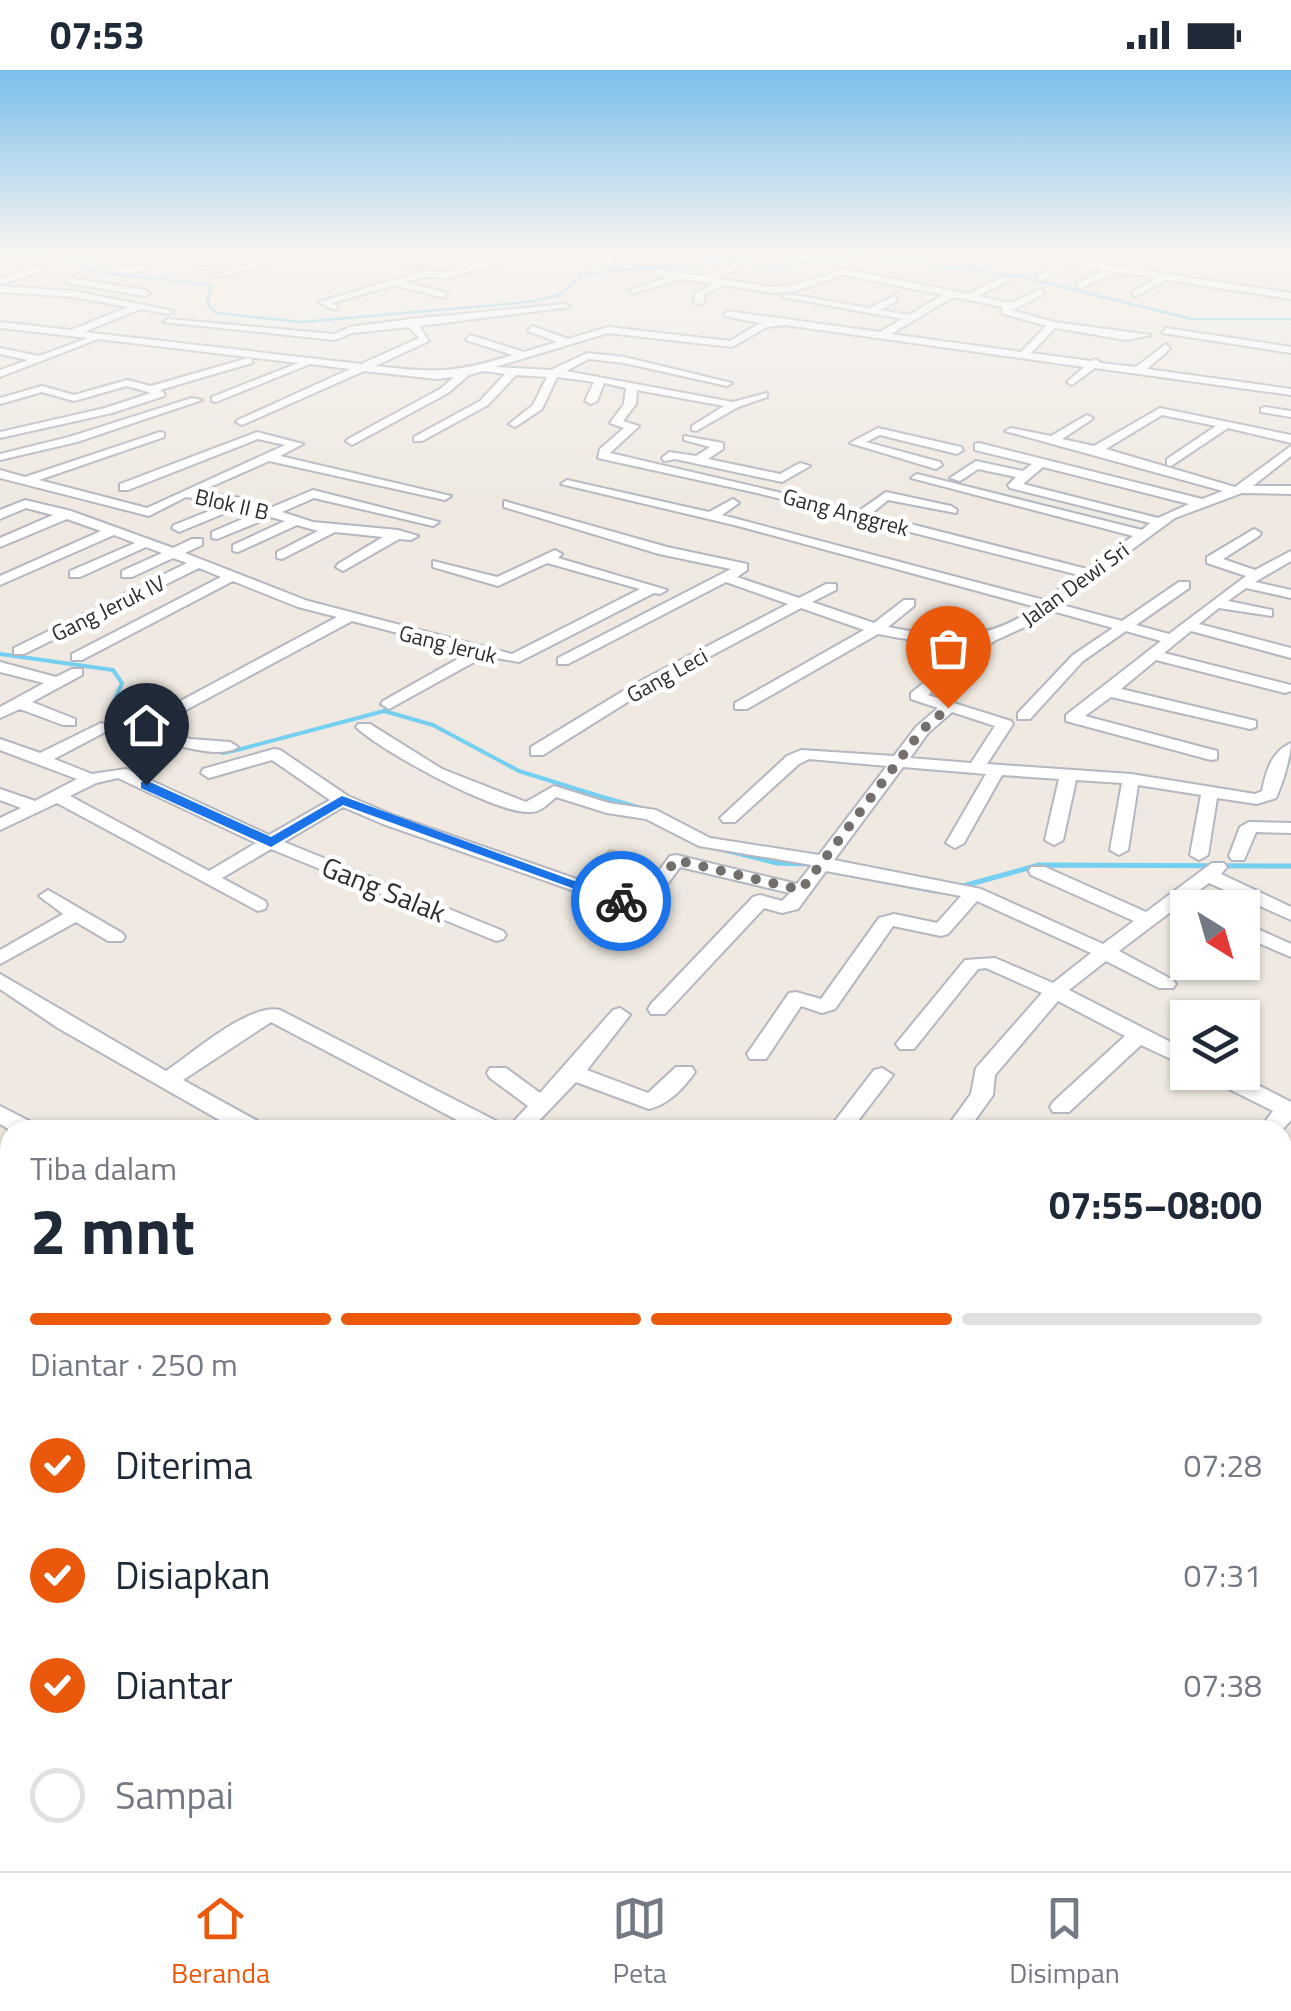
<!DOCTYPE html>
<html lang="id">
<meta charset="utf-8">
<style>
body{margin:0;font-family:"Titillium Web",sans-serif;background:#f2f2f3;color:#1f2937;height:100vh;display:flex;flex-direction:column;font-size:38px;white-space:nowrap}
*{box-sizing:border-box;margin:0}
p{font-size:32px;color:#747a83}
.icon{flex:none;width:55px;height:55px;fill:none;stroke:currentColor;stroke-width:2;stroke-linecap:round;stroke-linejoin:round}
.map{position:relative;flex:1;overflow:hidden}
.drawer{position:absolute;left:0px;top:1050px;width:1292px;height:752px;display:flex;flex-direction:column;background:#fff;border-radius:30px 30px 0 0;box-shadow:0 2px 8px #0004}
.drawer>*{flex:none}
.needle{width:65px;rotate:143deg}
.controls{position:absolute;left:1170px;top:820px;display:grid;gap:20px}
.controls a{display:grid;place-items:center;width:90px;height:90px;border-radius:0px;background:#fff;box-shadow:0 2px 8px #0004;font-size:50px}
.pin{position:absolute;display:grid;place-items:center;width:85px;height:85px;color:#fff;margin:-102px -42px;border-radius:50% 50% 50% 0;rotate:-45deg;box-shadow:0 0 10px #0007}
.pin .icon{rotate:45deg}
.courier{position:absolute;display:grid;place-items:center;width:100px;height:100px;margin:-50px;border:8px solid #1a73e8;border-radius:50%;background:#fff;color:#222;box-shadow:0 2px 12px #0007}
.summary em{font-style:normal;font-weight:700}
.summary div{display:flex;flex-direction:column-reverse}
.summary{display:flex;align-items:center;justify-content:space-between;height:170px;padding:0 30px}
h1{font-size:65px;font-weight:700;line-height:75px}
.bar{display:grid;grid-template-columns:repeat(4,1fr);gap:15px 10px;align-content:center;height:120px;padding:0 30px}
.bar i{height:12px;border-radius:8px;background:#e0e1e3}
.bar .current{background:#ea580c}
.bar p{grid-column:span 4}
ol{padding:0 30px;list-style:none}
li{display:flex;align-items:center;gap:30px;height:110px}
li p{margin-inline-start:auto}
li .icon{padding:10px;border-radius:50%;background:#ea580c;color:#fff;stroke-width:4}
li:last-child{color:#747a83}
li i{width:55px;height:55px;border:5px solid #e0e1e3;border-radius:50%}
.status{display:flex;justify-content:space-between;align-items:center;height:70px;padding:0 50px;background:#fff;direction:ltr}
.status svg{height:28px;fill:currentColor}
.menu{display:flex;justify-content:space-around;align-items:center;height:140px;border-top:2px solid #e0e1e3;background:#fff;font-size:28px;color:#747a83}
.menu a{display:grid;justify-items:center;gap:5px}
.menu .current{color:#ea580c}
.map>svg:first-child{display:block}
.lines{fill:none;stroke-linecap:round;stroke-linejoin:round}
.stream-far2{stroke:#75cff0;stroke-width:2.5}
.stream-far1{stroke:#75cff0;stroke-width:4}
.stream{stroke:#75cff0;stroke-width:5}
.building{fill:#cbc7bf;stroke:#cbc5ba;stroke-width:2.5}
.minor-casing{stroke:#b4b7c1;stroke-width:4}
.minor{fill:#fff;fill-rule:evenodd}
.route{fill:#1a73e8}
.done{stroke:#726f6d;stroke-width:10;stroke-dasharray:0 18}
.labels{text-anchor:middle;dominant-baseline:central;stroke-width:9;stroke-linejoin:round;paint-order:stroke}
.far-street-label{font-size:22px;fill:#2e2e2e;stroke:#fff}
.street-label{font-size:28px;fill:#2e2e2e;stroke:#fff}
</style>
<div class="status"><b>07:53</b><svg viewBox="0 0 49 12"><path d="M0 12V9h3v3zM5 12V6h3v6zM10 12V3h3v9zM15 12V0h3v12zM26 1h20v11H26zM47 4h2v5h-2z"/></svg></div>
<div class="map">
<svg width="1291" height="1801" viewBox="0 0 1291 1801">
<rect width="100%" height="100%" fill="#efe9e1"/>
<g class="lines">
<path class="stream-far2" d="M 0,186 L 38,184 L 83,191 L 88,200 C 129,209 170,207 211,216 L 207,234 L 216,243 L 302,252 L 529,232 L 559,225 L 584,204 L 733,191 L 769,197 L 861,185 L 1023,207 L 1191,249 L 1291,249"/>
<path class="stream-far1" d="M 0,584 L 113,600 L 122,613 L 114,631 L 116,647 L 128,654
M 215,680 L 223,683 L 241,679 L 384,641 L 433,655 L 519,701 L 599,726"/>
<path class="stream" d="M 590,724 L 643,739
M 721,779 L 777,793 L 808,794
M 847,804 L 935,821
M 963,816 L 1039,795 L 1291,796"/>
</g>
<path class="building" d="M 610,780 L 631,786 L 603,814 L 584,808 Z"/>
<g class="lines">
<g class="minor-casing">
<path id="minor" d="M 116,180 C 144,180 170,187 198,188 C 214,189 229,179 245,181 L 215,191 L 221,194 L 217,197 L 126,183 L 102,190 L 127,198 L 145,194 L 149,197 L 127,204 L 89,190 Z
M 299,180 L 313,180 L 222,207 L 214,205 Z
M 462,180 L 477,180 L 410,198 L 406,195 Z
M 537,180 L 552,180 L 445,208 L 424,207 L 405,212 L 447,223 L 444,228 L 395,215 L 332,233 L 338,237 L 333,240 L 319,232 L 424,201 L 445,202 Z
M 579,180 L 587,180 L 590,198 L 583,196 Z
M 602,180 L 610,180 L 616,198 L 610,198 Z
M 633,180 L 641,180 L 642,195 L 635,193 Z
M 822,180 L 834,180 L 812,190 L 746,184 L 750,181 L 811,184 Z
M 895,180 L 907,180 L 895,186 L 891,183 Z
M 1011,180 L 1291,223 L 1291,229 L 1166,210 L 1135,227 L 1132,222 L 1156,208 L 1116,202 L 1079,219 L 1076,214 L 1105,200 L 1072,195 L 1040,211 L 1037,206 L 1061,193 L 1012,186 L 976,198 L 972,195 Z
M 737,193 L 740,198 L 714,208 L 772,217 L 794,215 L 844,199 L 968,224 L 1005,206 L 1008,211 L 978,226 L 1011,233 L 1041,219 L 1044,224 L 1012,240 L 1054,252 L 1151,265 L 1126,270 L 1055,258 L 1031,283 L 1091,291 L 1096,289 L 1101,293 L 1136,297 L 1166,274 L 1170,279 L 1147,299 L 1291,319 L 1291,325 L 1095,298 L 1072,315 L 1067,312 L 1084,297 L 785,255 L 767,257 L 732,277 L 608,263 L 495,297 L 551,300 L 587,283 L 624,287 L 732,313 L 727,316 L 624,293 L 589,289 L 566,301 L 733,332 L 767,323 L 767,327 L 738,337 L 696,361 L 692,360 L 692,356 L 724,336 L 637,320 L 636,334 L 623,351 L 639,356 L 610,383 L 859,441 L 886,422 L 951,436 L 957,440 L 956,443 L 888,430 L 871,444 L 1087,499 L 1133,466 L 911,408 L 917,404 L 1142,460 L 1150,453 L 1010,418 L 1008,415 L 1016,407 L 978,399 L 960,411 L 950,408 L 976,391 L 1023,401 L 1032,394 L 975,380 L 975,374 L 979,373 L 1202,429 L 1223,421 L 1005,361 L 1011,358 L 1051,366 L 1087,345 L 1093,348 L 1091,350 L 1062,369 L 1094,376 L 1160,338 L 1291,365 L 1291,373 L 1228,358 L 1171,396 L 1167,395 L 1167,389 L 1216,356 L 1162,345 L 1106,379 L 1235,417 L 1291,376 L 1291,386 L 1253,416 L 1291,416 L 1291,424 L 1242,423 L 1175,448 L 1058,534 L 1122,551 L 1179,512 L 1189,512 L 1189,518 L 1136,555 L 1169,564 L 1246,506 L 1207,493 L 1207,487 L 1254,459 L 1261,463 L 1259,466 L 1223,489 L 1255,500 L 1291,481 L 1291,491 L 1255,512 L 1291,520 L 1291,528 L 1246,518 L 1228,531 L 1272,540 L 1272,546 L 1219,538 L 1199,554 L 1291,578 L 1291,588 L 1191,561 L 1164,583 L 1291,615 L 1291,621 L 1285,623 L 1156,590 L 1121,619 L 1256,651 L 1256,657 L 1250,659 L 1111,627 L 1085,646 L 1217,681 L 1217,689 L 1211,690 L 1066,651 L 1066,645 L 1161,571 L 1126,561 L 1083,591 L 1030,649 L 1018,649 L 1018,643 L 1073,585 L 1113,558 L 1049,540 L 1029,555 L 994,571 L 928,625 L 1011,651 L 1013,654 L 987,694 L 1131,704 L 1255,724 L 1262,721 C 1266,701 1271,682 1291,673 C 1291,686 1282,715 1276,728 L 1257,734 L 1217,728 L 1208,785 L 1199,790 L 1190,785 L 1201,725 L 1138,715 L 1128,780 L 1119,785 L 1110,780 L 1122,713 L 1076,710 L 1063,770 L 1054,775 L 1045,770 L 1059,709 L 1002,705 L 964,773 L 955,778 L 946,773 L 986,704 L 903,697 L 834,790 L 981,819 L 1103,874 L 1134,851 L 1031,805 L 1029,801 L 1031,797 L 1045,797 L 1146,842 L 1212,793 L 1224,793 L 1227,797 L 1221,804 L 1291,837 L 1291,850 L 1209,813 L 1119,881 L 1173,910 L 1176,914 L 1173,918 L 1159,918 L 1106,891 L 1069,920 L 1188,981 L 1188,997 L 1141,975 L 1069,1042 L 1053,1042 L 1050,1037 L 1053,1032 L 1125,966 L 1058,931 L 995,1005 L 993,1025 L 968,1060 L 945,1060 L 971,1024 L 976,998 L 1042,923 L 986,898 L 978,899 L 914,979 L 900,979 L 896,974 L 900,969 L 965,890 L 995,888 L 1053,913 L 1091,883 L 977,831 L 948,864 L 941,866 L 893,856 L 835,939 L 822,943 L 801,936 L 766,989 L 750,989 L 747,984 L 789,923 L 796,922 L 821,929 L 879,848 L 894,844 L 937,853 L 961,826 L 826,801 L 798,839 L 782,843 L 764,838 L 665,944 L 651,944 L 648,939 L 651,934 L 753,827 L 760,825 L 782,831 L 790,823 L 680,797 L 624,873 L 617,875 L 607,869 L 629,840 L 383,754 L 343,737 L 284,772 L 503,861 L 506,865 L 503,869 L 496,871 L 271,779 L 222,808 L 265,831 L 267,835 L 265,839 L 258,841 L 57,733 L 0,760 L 0,748 L 21,738 L 0,730 L 0,719 L 35,731 L 77,709 L 0,680 L 0,669 L 40,683 L 101,653 L 107,655 L 107,661 L 54,689 L 92,704 L 126,699 L 269,765 L 330,730 L 272,690 L 209,708 L 201,703 L 203,699 L 274,679 L 280,680 L 348,726 L 395,746 L 637,830 L 670,786 L 676,785 L 797,814 L 812,795 L 699,776 L 646,749 L 607,743 L 556,727 C 548,734 541,742 530,742 C 496,744 381,681 356,657 L 358,654 L 370,654 L 442,699 L 526,732 L 554,716 L 609,733 L 656,740 L 710,768 L 819,785 L 887,696 L 809,689 L 799,694 L 735,752 L 723,752 L 720,748 L 787,686 L 801,680 L 894,686 L 916,657 L 938,638 L 911,629 L 911,623 L 974,573 L 928,573 L 878,564 L 747,639 L 735,639 L 735,633 L 864,560 L 801,538 L 645,621 L 543,685 L 531,685 L 531,677 L 633,615 L 788,534 L 726,512 L 568,594 L 558,594 L 558,588 L 731,499 L 659,484 L 504,437 L 504,431 L 667,477 L 747,494 L 747,500 L 737,507 L 799,528 L 826,514 L 836,514 L 836,520 L 812,532 L 874,553 L 904,530 L 914,530 L 914,536 L 888,557 C 945,568 986,573 1036,537 L 738,456 L 561,414 L 567,410 L 709,442 L 733,429 L 739,433 L 722,445 L 1044,530 L 1079,505 L 757,423 L 598,388 L 600,379 L 624,358 L 610,353 L 624,334 L 626,318 L 604,313 L 597,331 L 591,334 L 585,331 L 594,312 L 557,307 L 542,339 L 515,357 L 509,354 L 533,335 L 547,307 L 516,305 L 488,335 L 422,371 L 414,371 L 414,367 L 480,331 L 505,304 L 484,301 L 469,305 L 448,323 L 352,375 L 346,371 L 348,369 L 440,319 L 454,307 L 437,309 L 364,301 L 242,355 L 236,352 L 238,350 L 350,299 L 310,294 L 216,332 L 212,331 L 212,327 L 298,293 L 98,269 L 0,307 L 0,300 L 28,290 L 0,284 L 0,278 L 39,286 L 88,268 L 0,258 L 0,252 L 71,260 L 128,237 L 74,227 L 0,222 L 0,216 L 74,221 L 173,241 L 168,244 L 140,239 L 84,262 L 361,294 L 419,268 L 409,257 L 352,263 L 335,270 L 163,252 L 168,249 L 334,264 L 350,257 L 410,249 L 565,234 L 570,237 L 419,256 L 429,271 L 375,296 C 436,303 454,303 513,285 L 466,270 L 470,265 L 524,282 L 557,272 L 528,261 L 532,256 L 568,269 L 608,257 L 730,271 L 760,253 L 724,246 L 727,241 L 880,262 L 902,249 L 783,227 L 788,224 L 869,238 L 894,226 L 897,231 L 880,240 L 909,245 L 943,225 L 844,205 L 795,221 L 772,223 L 724,215 L 705,224 L 704,232 L 699,235 L 694,232 L 695,223 L 713,214 L 681,209 L 634,223 L 629,220 L 670,207 L 653,204 L 656,199 L 703,206 ZM 953,227 L 1003,237 L 1001,243 L 1046,256 L 1021,282 L 891,264 ZM 1043,397 L 1189,434 L 1158,448 L 1023,414 ZM 952,642 L 995,656 L 971,693 L 910,688 L 928,663 ZM 118,708 L 256,773 L 209,801 L 70,726 L 96,713 Z
M 37,196 L 40,201 L 0,215 L 0,209 Z
M 70,208 L 145,220 L 150,223 L 145,226 L 67,213 Z
M 1166,258 L 1291,277 L 1291,283 L 1162,263 Z
M 248,288 L 252,289 L 252,293 L 160,320 L 165,324 L 164,326 L 112,343 L 0,368 L 0,362 L 105,338 L 151,323 L 127,316 L 74,331 L 42,322 L 0,334 L 0,328 L 42,316 L 74,325 L 127,310 L 151,316 Z
M 192,328 L 202,330 L 77,372 L 0,390 L 0,384 L 69,367 Z
M 1265,337 L 1291,341 L 1291,347 L 1261,342 L 1261,338 Z
M 878,358 L 961,377 L 963,380 L 957,384 L 880,365 L 866,372 L 940,392 L 942,395 L 936,399 L 850,373 Z
M 257,362 L 303,374 L 280,386 L 451,426 L 445,430 L 269,391 L 199,422 L 241,428 L 270,438 L 313,420 L 439,452 L 433,456 L 314,428 L 282,442 L 313,452 L 398,460 L 418,466 L 411,470 L 399,469 L 343,501 L 336,497 L 338,494 L 383,467 L 335,462 L 282,489 L 277,488 L 277,482 L 318,461 L 297,455 L 238,482 L 233,481 L 233,475 L 285,451 L 271,447 L 217,469 L 212,468 L 212,462 L 259,442 L 242,436 L 179,462 L 172,458 L 174,455 L 227,434 L 186,427 L 149,446 L 0,408 L 0,400 L 25,407 L 160,362 L 164,363 L 164,367 L 39,410 L 147,438 L 285,375 L 258,369 L 128,420 L 120,420 L 120,414 Z
M 684,366 L 723,373 L 723,379 L 708,389 L 780,404 L 800,393 L 810,396 L 782,412 L 675,389 L 664,391 L 662,388 L 669,382 L 696,386 L 710,377 L 684,370 Z
M 25,430 L 71,441 L 173,478 L 192,469 L 202,469 L 202,475 L 185,483 L 308,531 L 512,584 L 640,519 L 547,493 L 498,516 L 433,497 L 433,491 L 497,507 L 555,480 L 562,484 L 558,488 L 667,520 L 660,524 L 654,523 L 519,592 L 485,586 L 389,639 L 381,634 L 383,631 L 470,582 L 352,551 L 158,655 L 190,669 L 230,672 L 238,677 C 215,693 144,666 123,652 L 131,647 L 145,650 L 337,547 L 298,537 L 233,511 L 82,590 L 72,590 L 72,584 L 221,507 L 199,498 L 24,584 L 14,584 L 14,578 L 187,493 L 173,488 L 132,507 L 122,507 L 122,501 L 162,483 L 146,477 L 80,507 L 70,507 L 70,501 L 135,473 L 114,465 L 0,515 L 0,506 L 101,461 L 67,449 L 0,477 L 0,468 L 53,445 L 26,438 L 0,449 L 0,440 Z
M 0,592 L 56,607 L 72,599 L 82,599 L 82,605 L 32,632 L 75,649 L 75,655 L 63,655 L 20,639 L 0,648 L 0,637 L 44,613 L 0,602 Z
M 1249,752 L 1291,753 L 1291,763 L 1256,762 L 1244,790 L 1232,790 L 1229,786 L 1240,757 Z
M 48,820 L 122,863 L 125,867 L 122,871 L 108,871 L 76,852 L 0,894 L 0,880 L 63,844 L 39,826 Z
M 1242,852 L 1291,874 L 1291,887 L 1242,866 Z
M 0,904 L 166,1001 C 193,983 249,933 280,940 L 502,1054 L 505,1060 L 476,1060 L 271,952 L 183,1010 L 263,1054 L 266,1060 L 237,1060 L 58,958 L 0,919 Z
M 620,938 L 630,945 L 587,1000 L 648,1023 L 676,997 L 692,997 L 695,1002 C 683,1019 669,1034 649,1039 L 576,1012 L 530,1060 L 506,1060 L 528,1036 L 490,1008 L 487,1003 L 490,998 L 506,998 L 540,1023 L 613,940 Z
M 882,998 L 893,1005 L 851,1060 L 828,1060 L 874,1000 Z
M 1203,1002 L 1232,1002 L 1291,1032 L 1291,1050 L 1282,1060 L 1259,1060 L 1273,1041 L 1205,1007 Z
M 0,1036 L 35,1054 L 38,1060 L 10,1060 L 0,1054 Z
M 1282,1142 L 1291,1145 L 1291,1164 L 1282,1161 Z
M 0,1150 L 10,1154 L 10,1175 L 0,1171 Z
M 0,1218 L 10,1223 L 10,1261 L 0,1256 Z
M 1282,1344 L 1291,1347 L 1291,1369 L 1282,1366 Z
M 1283,1432 L 1291,1435 L 1291,1455 L 1282,1458 Z
M 1282,1575 L 1291,1578 L 1291,1610 L 1282,1606 Z
M 1291,1640 L 1291,1683 L 1282,1687 L 1282,1644 Z
M 10,1764 L 10,1792 L 22,1792 L 7,1801 L 0,1801 L 0,1768 Z
M 225,1792 L 259,1792 L 257,1801 L 223,1801 Z
M 330,1792 L 371,1792 L 367,1801 L 327,1801 Z
M 431,1792 L 469,1792 L 472,1801 L 435,1801 Z
M 639,1792 L 677,1792 L 673,1801 L 636,1801 Z
M 1055,1792 L 1092,1792 L 1088,1801 L 1052,1801 Z
M 1123,1792 L 1165,1792 L 1168,1801 L 1127,1801 Z
M 1193,1792 L 1229,1792 L 1225,1801 L 1190,1801 Z"/>
</g>
<use href="#minor" class="minor"/>
</g>
<linearGradient id="sky" x2="0" y2="1"><stop stop-color="#7abfeb"/><stop offset="0.42" stop-color="#f8f5f2"/><stop offset="1" stop-color="#f8f5f2" stop-opacity="0"/></linearGradient>
<rect width="1291" height="432" fill="url(#sky)"/>
<path class="route" d="M 141,712 L 150,712 L 271,767 L 342,726 L 629,831 L 616,834 L 343,735 L 271,777 L 141,718 Z"/>
<g class="lines">
<path class="done" d="M 621,831 L 639,838 L 676,790 L 801,820 L 922,660 L 948,638"/>
</g>
<g class="labels">
<g class="far-street-label">
<text transform="translate(232 434) rotate(13)">Blok II B</text>
<text transform="translate(846 442) rotate(15)">Gang Anggrek</text>
<text transform="translate(1075 514) rotate(-36)">Jalan Dewi Sri</text>
<text transform="translate(108 538) rotate(-26)">Gang Jeruk IV</text>
<text transform="translate(448 574) rotate(14)">Gang Jeruk</text>
<text transform="translate(667 605) rotate(-29)">Gang Leci</text>
</g>
<g class="street-label">
<text transform="translate(384 819) rotate(22)">Gang Salak</text>
</g>
</g>
</svg>
<div class="controls">
<a><svg class="needle" viewBox="-14 -14 28 28"><path d="M0-13l5 13h-10z" fill="#e53935"/><path d="M0 13l5-13h-10z" fill="#747a83"/></svg></a>
<a><svg class="icon" aria-label="layers" viewBox="0 0 24 24"><path d="M12 4l9 5-9 5-9-5zM3 14l9 5 9-5"/></svg></a>
</div>
<div class="pin" style="left:948px;top:638px;background:#ea580c"><svg class="icon" aria-label="bag" viewBox="0 0 24 24"><path d="M5 8h14l-1 12H6zM9 8a3 3 0 0 1 6 0"/></svg></div>
<div class="pin" style="left:146px;top:715px;background:#1f2937"><svg class="icon" aria-label="home" viewBox="0 0 24 24"><path d="M3 11l9-7 9 7M6 9v11h12V9"/></svg></div>
<div class="courier" style="left:621px;top:831px"><svg class="icon" aria-label="bike" viewBox="0 0 24 24"><circle cx="6" cy="16" r="4"/><circle cx="18" cy="16" r="4"/><path d="M6 16l4-8h5l3 8M10 8l3 8H6M13 5h3"/></svg></div>
<section class="drawer">
<div class="summary"><div><h1>2 mnt</h1><p>Tiba dalam</p></div><em>07:55–08:00</em></div>
<div class="bar"><i class="current"></i><i class="current"></i><i class="current"></i><i></i><p>Diantar · 250 m</p></div>
<ol>
<li><svg class="icon" aria-label="check" viewBox="0 0 24 24"><path d="M5 12l5 5 9-10"/></svg>Diterima<p>07:28</p></li>
<li><svg class="icon" aria-label="check" viewBox="0 0 24 24"><path d="M5 12l5 5 9-10"/></svg>Disiapkan<p>07:31</p></li>
<li><svg class="icon" aria-label="check" viewBox="0 0 24 24"><path d="M5 12l5 5 9-10"/></svg>Diantar<p>07:38</p></li>
<li><i></i>Sampai</li>
</ol>
</section>
</div>
<nav class="menu">
<a class="current"><svg class="icon" aria-label="home" viewBox="0 0 24 24"><path d="M3 11l9-7 9 7M6 9v11h12V9"/></svg>Beranda</a>
<a><svg class="icon" aria-label="map" viewBox="0 0 24 24"><path d="M3 6l6-2 6 2 6-2v14l-6 2-6-2-6 2zM9 4v14M15 6v14"/></svg>Peta</a>
<a><svg class="icon" aria-label="saved" viewBox="0 0 24 24"><path d="M7 4h10v16l-5-4-5 4z"/></svg>Disimpan</a>
</nav>
